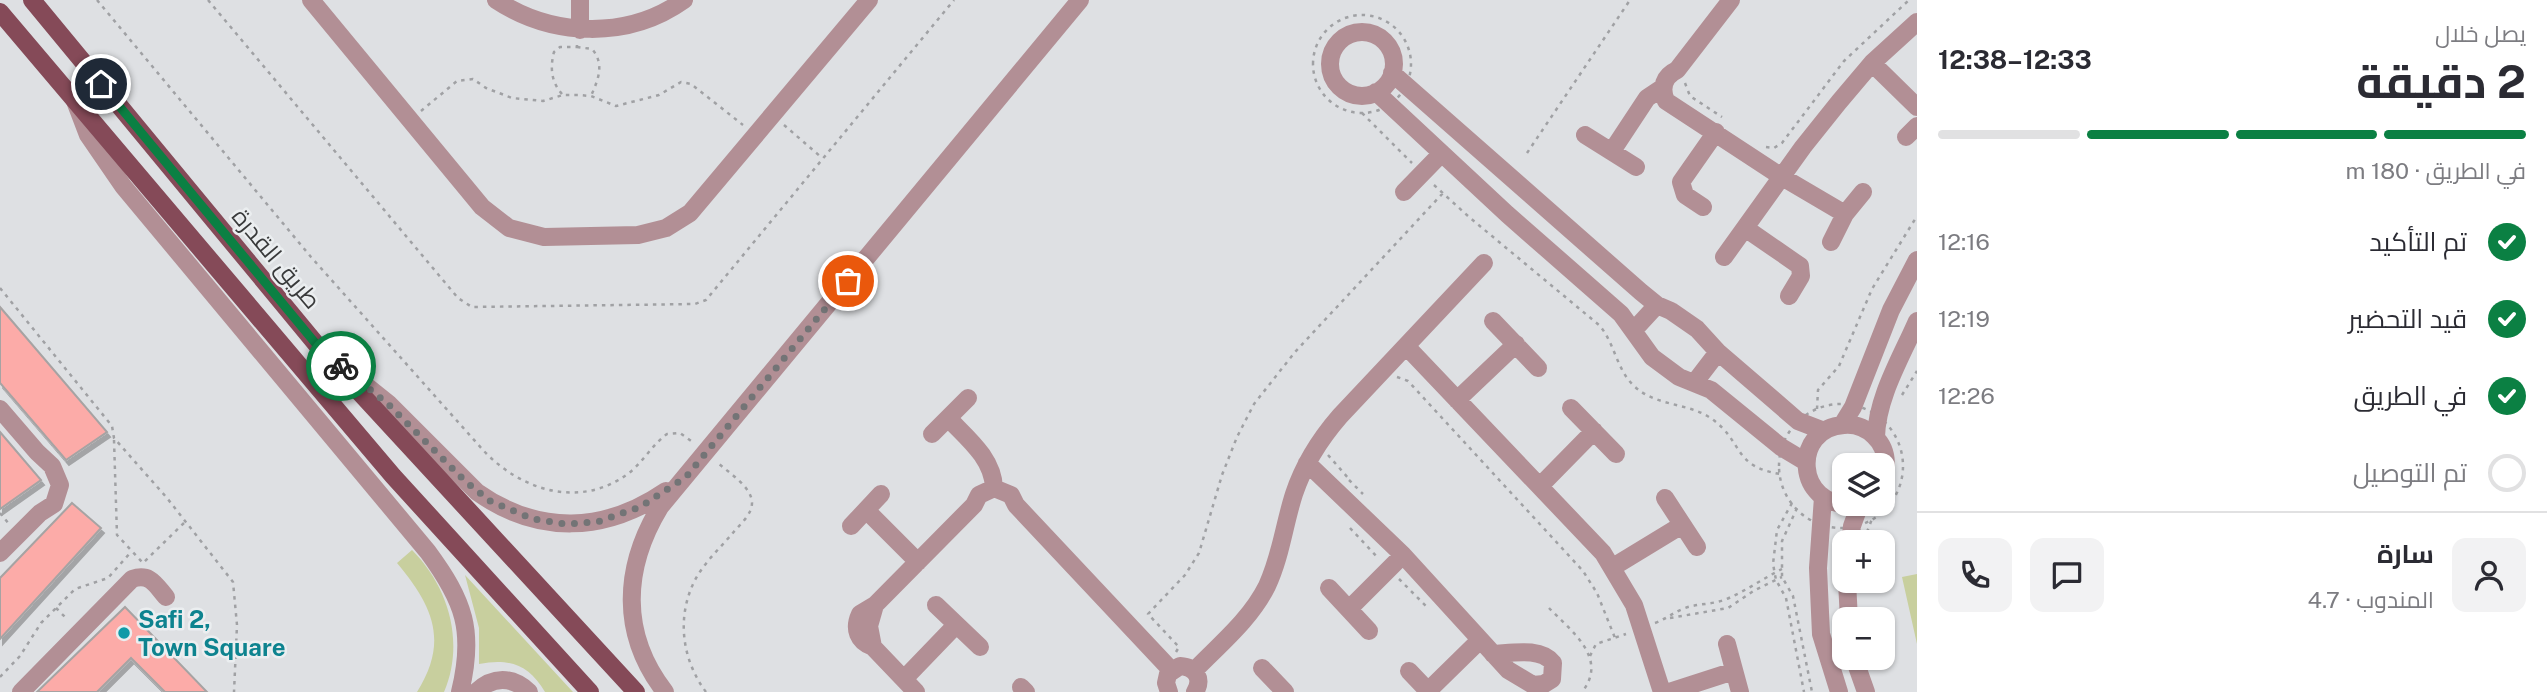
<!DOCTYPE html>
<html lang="ar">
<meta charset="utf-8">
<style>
body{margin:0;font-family:"Public Sans",Cairo,sans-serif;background:#f2f2f3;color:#2b2b33;direction:rtl;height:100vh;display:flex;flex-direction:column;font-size:26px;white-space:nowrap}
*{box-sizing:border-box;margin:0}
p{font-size:23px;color:#7c7c81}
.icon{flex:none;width:38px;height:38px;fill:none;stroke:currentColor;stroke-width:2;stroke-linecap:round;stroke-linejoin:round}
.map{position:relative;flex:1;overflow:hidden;direction:ltr}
.panel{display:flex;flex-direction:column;background:#fff;width:630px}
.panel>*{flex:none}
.controls{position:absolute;left:1832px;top:453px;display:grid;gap:14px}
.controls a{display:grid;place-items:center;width:63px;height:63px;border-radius:14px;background:#fff;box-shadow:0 2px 5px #0004;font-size:35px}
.pin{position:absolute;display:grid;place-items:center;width:60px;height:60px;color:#fff;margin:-30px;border:4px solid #fff;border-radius:50%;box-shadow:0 2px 7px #0007}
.courier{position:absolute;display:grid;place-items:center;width:70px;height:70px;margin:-35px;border:5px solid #0b8043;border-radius:50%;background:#fff;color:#222;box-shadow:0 2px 9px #0007}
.overview em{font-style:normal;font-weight:700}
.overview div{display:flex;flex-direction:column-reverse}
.overview{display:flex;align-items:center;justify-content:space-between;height:119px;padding:0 21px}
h1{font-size:46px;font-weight:700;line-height:52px}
.bar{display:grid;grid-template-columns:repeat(4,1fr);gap:10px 7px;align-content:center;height:84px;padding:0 21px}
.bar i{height:9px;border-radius:5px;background:#e1e1e2}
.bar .selected{background:#0b8043}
.bar p{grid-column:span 4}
.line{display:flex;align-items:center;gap:18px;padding:0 21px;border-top:2px solid #e1e1e2}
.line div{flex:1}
.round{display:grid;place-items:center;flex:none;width:74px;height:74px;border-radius:14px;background:#f2f2f3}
ol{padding:0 21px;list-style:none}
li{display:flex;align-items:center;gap:21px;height:77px}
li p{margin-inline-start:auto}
li .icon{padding:7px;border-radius:50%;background:#0b8043;color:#fff;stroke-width:4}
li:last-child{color:#7c7c81}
li i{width:38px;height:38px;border:4px solid #e1e1e2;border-radius:50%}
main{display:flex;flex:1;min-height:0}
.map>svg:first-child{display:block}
.green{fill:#c8cf9e}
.building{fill:#fcaba8;stroke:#a6a3a3;stroke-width:2;filter:url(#shadow)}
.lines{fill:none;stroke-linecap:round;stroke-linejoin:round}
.path{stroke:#a0a1a4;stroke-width:2.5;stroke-dasharray:3.5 5;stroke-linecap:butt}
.minor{stroke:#b28f95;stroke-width:18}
.major{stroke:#854a58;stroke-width:18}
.done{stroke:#737476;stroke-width:7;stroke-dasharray:0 12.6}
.route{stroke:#0b8043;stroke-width:9}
.culture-dot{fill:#0f9aa8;stroke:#ebeef0;stroke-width:2.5}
.labels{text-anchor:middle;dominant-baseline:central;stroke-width:5;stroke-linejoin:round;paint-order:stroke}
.street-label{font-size:24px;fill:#393a3b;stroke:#ebeef0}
.culture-label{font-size:24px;font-weight:bold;fill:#0d838f;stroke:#ebeef0;text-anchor:start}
</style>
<main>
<section class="panel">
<div class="overview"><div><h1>2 دقيقة</h1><p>يصل خلال</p></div><em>12:33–12:38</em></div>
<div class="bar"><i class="selected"></i><i class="selected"></i><i class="selected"></i><i></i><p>في الطريق · 180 m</p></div>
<ol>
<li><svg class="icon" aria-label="check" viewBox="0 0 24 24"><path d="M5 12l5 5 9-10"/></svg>تم التأكيد<p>12:16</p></li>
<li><svg class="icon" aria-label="check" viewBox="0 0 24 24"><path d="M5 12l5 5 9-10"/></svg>قيد التحضير<p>12:19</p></li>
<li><svg class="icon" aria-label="check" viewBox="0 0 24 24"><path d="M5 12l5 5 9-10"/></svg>في الطريق<p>12:26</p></li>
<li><i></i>تم التوصيل</li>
</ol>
<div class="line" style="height:126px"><a class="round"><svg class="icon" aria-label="person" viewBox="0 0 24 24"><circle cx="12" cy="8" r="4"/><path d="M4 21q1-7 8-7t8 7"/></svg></a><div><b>سارة</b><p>المندوب · 4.7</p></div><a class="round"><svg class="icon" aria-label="chat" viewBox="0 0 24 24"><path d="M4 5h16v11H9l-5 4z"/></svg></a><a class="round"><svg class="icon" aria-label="phone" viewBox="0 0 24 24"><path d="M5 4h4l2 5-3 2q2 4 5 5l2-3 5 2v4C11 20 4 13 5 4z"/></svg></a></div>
</section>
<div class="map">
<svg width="1917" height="692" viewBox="0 0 1917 692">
<defs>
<filter id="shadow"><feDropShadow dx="3" dy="5" stdDeviation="0" flood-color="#0004"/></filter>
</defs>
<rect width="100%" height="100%" fill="#dee0e3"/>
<path class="green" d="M 412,550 C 449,587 465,643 444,692 L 417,692 C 449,641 433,606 397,563 Z
M 1917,574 L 1917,644 L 1902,577 Z
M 465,575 L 573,692 L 545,692 C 529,665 510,658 479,664 L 479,628 Z"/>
<path class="building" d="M 0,307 L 107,432 L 66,460 L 0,383 Z
M 0,432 L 41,480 L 0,509 Z
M 72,503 L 101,528 L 0,639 L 0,578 Z
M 125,607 L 207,692 L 165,692 L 131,658 L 97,692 L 37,692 Z"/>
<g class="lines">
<path class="path" d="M 97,0 L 311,257 L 483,450 C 520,490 580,510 629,473 C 643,462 652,445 667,434 L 680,433 L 694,443
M 208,0 L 458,298 L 472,307 L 695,304 L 706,300 L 954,0
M1313 64a49 49 0 1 1 98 0a49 49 0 1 1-98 0Z
M 577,47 L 592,49 C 605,64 598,80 591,96
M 1685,83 L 1690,96 L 1722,117
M 562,94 C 551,82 550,67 554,52 L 560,47 L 577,47 L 577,43
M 421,111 L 457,81 L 473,79 L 486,88 L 512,98 L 543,101 L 563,95 L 578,95 L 591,96 L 616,106 L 659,95 L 681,82 L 691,84 L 743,125
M 1362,113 L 1412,163
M 784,125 L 821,157
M 1766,147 L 1774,148 L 1782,143 L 1844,61 L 1909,0
M 1527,153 L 1630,0
M 1434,185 L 1469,217 L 1599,325 C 1615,343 1616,369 1634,386 C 1656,407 1688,402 1712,419 C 1744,442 1732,466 1780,474
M 0,288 L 112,426 L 114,438 L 167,498 L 233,582 L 237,625 L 234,692
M 1397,377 L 1408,381 L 1583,571 L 1597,593 L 1615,638
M 1902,395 L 1917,371
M1779 466a62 62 0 1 1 124 0a62 62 0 1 1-124 0Z
M 1817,409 L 1818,390 L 1839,366 L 1872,289 L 1917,216
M 114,440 L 117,535 L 143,563 L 186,521
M 1328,455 L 1349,479
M 1349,480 L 1363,494
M 1792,503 L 1777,530 L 1773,564 L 1776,580 L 1786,598 L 1804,692
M 1797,508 L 1782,541 L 1782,577 L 1793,596 L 1812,692
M 0,513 L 9,524
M 1350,528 L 1379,559
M 1867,532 L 1872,519
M 1399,579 L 1426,606
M 56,608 L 68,620
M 1549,608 C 1571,631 1609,658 1582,692
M 1670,618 L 1728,608 L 1755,590 L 1782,577
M 1655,623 C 1666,619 1674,612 1685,608 C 1699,603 1714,605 1729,598 C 1747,590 1764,578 1782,569
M 1176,652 L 1179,647 L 1148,614 L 1185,575 L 1199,553 L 1222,475 L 1237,437 L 1254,404 L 1295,352 L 1443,193
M 1590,656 L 1596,644 L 1626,634
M 0,677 L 20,656 L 41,623 L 75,589 L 108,578 L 131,552
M 706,692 C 682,660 676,617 695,580 C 704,563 719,549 732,534 C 739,525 752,515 752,503 C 752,487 729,473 718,463"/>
<path class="minor" d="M 311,0 L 482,207 L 509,228 L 544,237 L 638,235 L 666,228 L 690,213 L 869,0
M 496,0 C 552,37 628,40 684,0
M 580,0 L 580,30
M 1731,0 L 1677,70 C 1664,76 1660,87 1666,101 L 1782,177 L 1845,214
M1330 64a32 32 0 1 1 64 0a32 32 0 1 1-64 0Z
M 1872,63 L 1917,107
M 1392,73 L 1641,292 L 1657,305 L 1671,311 L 1697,329 L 1718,352 L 1798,421 L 1824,431
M 1376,92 L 1507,214 L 1621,314 L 1652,357 L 1679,377 L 1711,390 L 1781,447 L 1806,462
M 75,101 L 88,135 L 123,186 L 428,552 C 464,601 475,631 460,692
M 1585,135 L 1636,167
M 1906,137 L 1917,126
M 1612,151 L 1647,98 L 1662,88
M 1404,192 L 1441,154
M 1703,207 L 1685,195 L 1681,182 L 1716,132
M 1745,228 L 1800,266 L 1801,276 L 1789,296
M 1831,242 L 1845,214 L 1863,192
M 1724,257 L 1803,147 L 1839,102 L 1872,63 L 1917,22
M 1493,321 L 1538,368
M 1634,330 L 1657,305
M 1406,346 L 1603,553 L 1634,605 L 1662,692
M 339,364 L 389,404 L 477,492 C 538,535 605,533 666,491
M 1695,382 L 1718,352
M 1457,400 L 1516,344
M 1571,408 L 1616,454
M 0,409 L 37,452 L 52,466 L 60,485 L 54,504 L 40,513 L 0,553
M 948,418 C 967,438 993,458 994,488
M 1842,425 L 1853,407 L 1891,310 L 1917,260
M 932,434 L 968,398
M 1876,437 C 1877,397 1901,358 1917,321
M 1307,463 L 1403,555 L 1508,670 L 1533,685 L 1544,684 L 1552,679 L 1553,663 C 1541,647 1512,653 1493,654
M 1540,486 L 1594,431
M 1823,497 L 1818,568 L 1821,634 L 1839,692
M 1665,498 L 1697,547
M 1852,504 C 1795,508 1791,428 1844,425 C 1855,424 1866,428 1874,436 C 1887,448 1888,464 1883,481
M 866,510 L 918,562
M 851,526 L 881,494
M 1850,542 L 1852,526 L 1860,504
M 1613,567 L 1682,525
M 1847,581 L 1849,620
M 1329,588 L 1369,631
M 875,605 L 860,614 C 853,629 858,642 873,647 L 916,692
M 936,605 L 980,647
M 1349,609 L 1403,555
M 1727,644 L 1740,692
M 873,647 L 869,626 L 875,605 L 974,505 L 979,495 L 994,488 L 1011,495 L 1016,505 L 1171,670
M 1854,658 L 1866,692
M 1262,668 L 1285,692
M 1194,671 C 1220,644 1250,620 1267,586 C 1281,556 1284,525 1294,494 C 1304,464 1320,439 1340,416 L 1484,263
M 1409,671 L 1429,692
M 904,679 L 956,625
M 1021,687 L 1026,692
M 1428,691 L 1480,640
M 21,692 L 132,579 C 150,573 155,584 166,597
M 476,692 C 493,676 512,676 529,692
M 665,692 C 620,634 623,568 660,507 L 1080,0
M 1169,692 L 1166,683 L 1168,674 L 1180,666 C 1196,667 1203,679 1195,692
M 1669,692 L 1734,671"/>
<path class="major" d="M 32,0 L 326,356 L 636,692
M 0,12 L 393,476 L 590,692"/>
</g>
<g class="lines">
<path class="done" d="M 341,366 L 388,404 L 465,481 L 490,501 L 533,519 L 565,524 L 597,522 L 640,507 L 686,477 L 848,281"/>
<path class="route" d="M 101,84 L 326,356 L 341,366"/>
</g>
<circle class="culture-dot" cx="124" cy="633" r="7"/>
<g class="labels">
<g class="street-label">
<text transform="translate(277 258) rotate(50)">طريق القدرة</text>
</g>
<g class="culture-label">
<text x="138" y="619">Safi 2,<tspan x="138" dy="28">Town Square</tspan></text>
</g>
</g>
</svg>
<div class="controls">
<a><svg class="icon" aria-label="layers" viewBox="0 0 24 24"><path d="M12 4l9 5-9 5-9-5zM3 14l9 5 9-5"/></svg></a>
<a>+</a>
<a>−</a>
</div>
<div class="pin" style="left:848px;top:281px;background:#ea580c"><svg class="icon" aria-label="bag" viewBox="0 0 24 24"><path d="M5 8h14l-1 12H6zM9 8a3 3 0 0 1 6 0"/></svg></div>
<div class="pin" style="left:101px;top:84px;background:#1f2937"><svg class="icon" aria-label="home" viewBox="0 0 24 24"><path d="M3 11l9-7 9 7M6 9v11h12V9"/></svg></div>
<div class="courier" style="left:341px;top:366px"><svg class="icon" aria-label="bike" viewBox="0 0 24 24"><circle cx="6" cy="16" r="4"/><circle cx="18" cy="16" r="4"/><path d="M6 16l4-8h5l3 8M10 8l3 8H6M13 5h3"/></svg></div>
</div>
</main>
